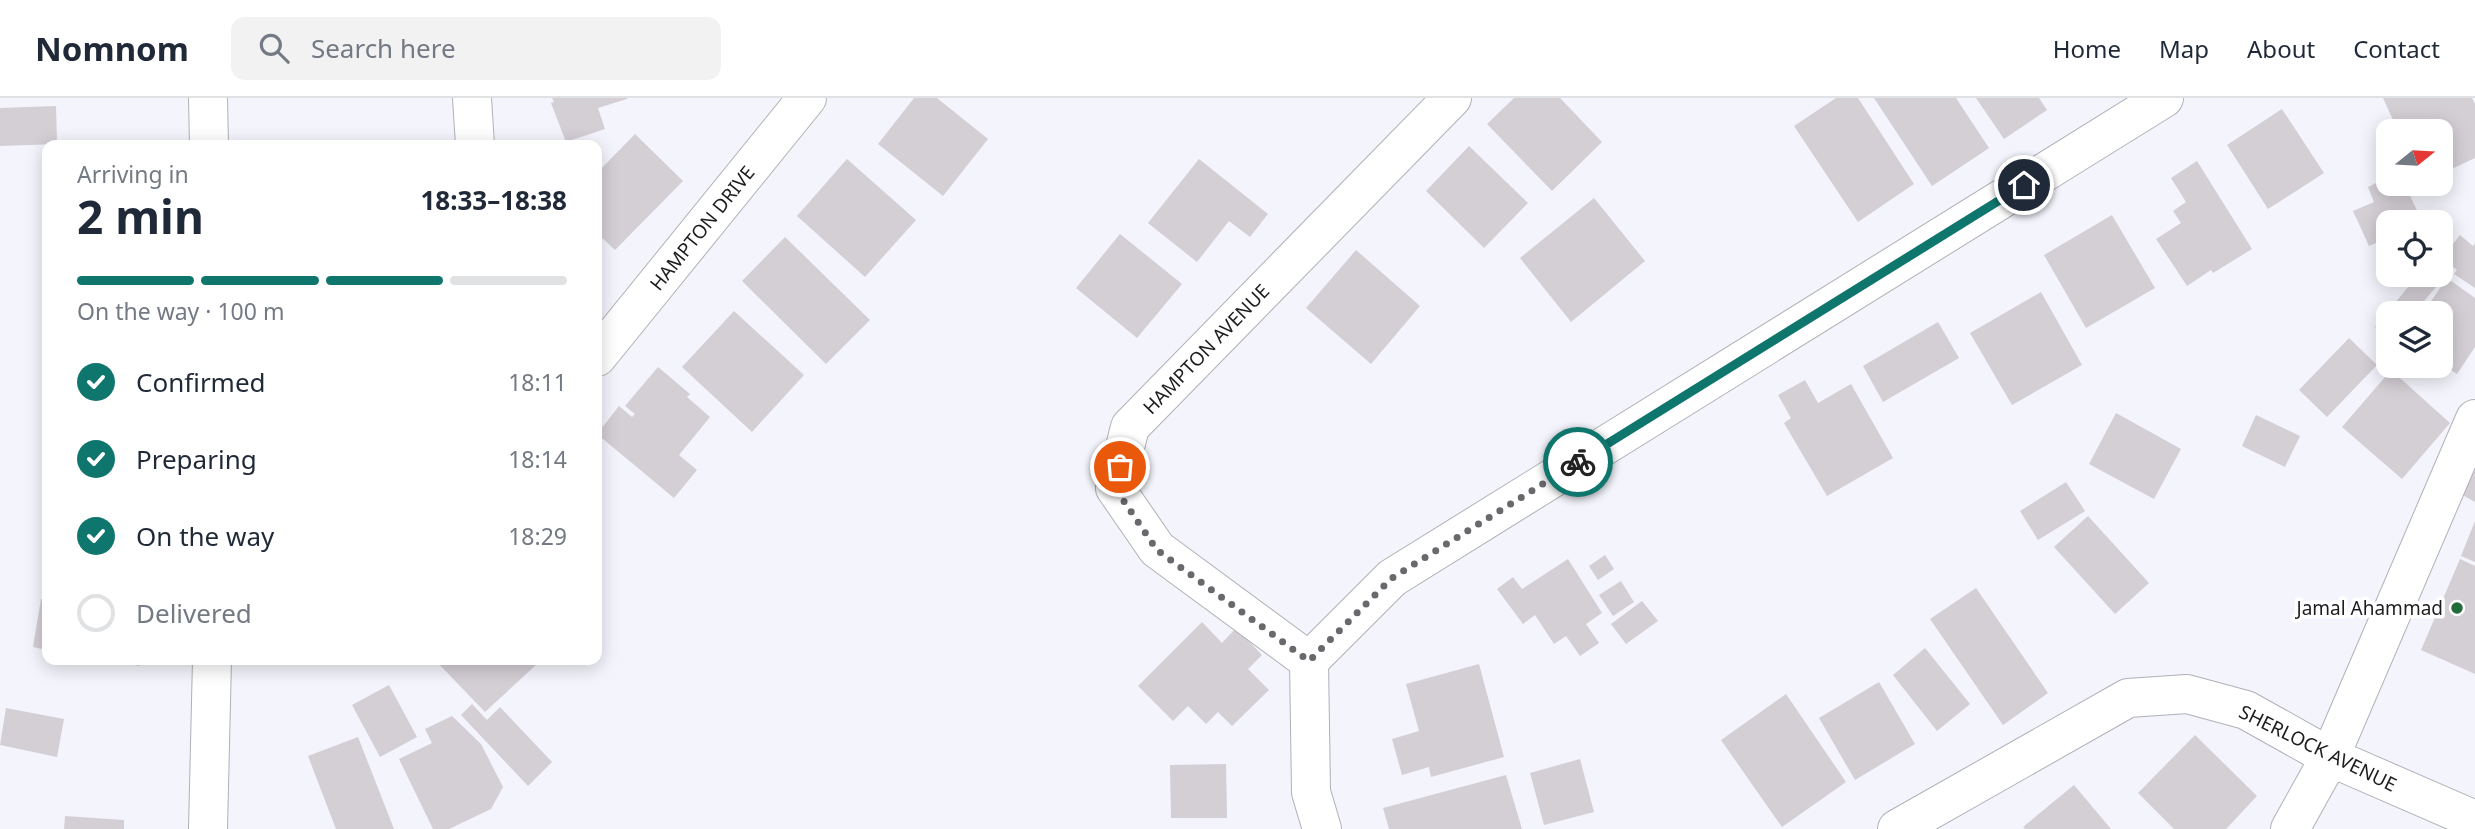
<!DOCTYPE html>
<meta charset="utf-8">
<style>
body{margin:0;font-family:"Noto Sans",sans-serif;background:#f2f2f3;color:#1f2937;height:100vh;display:flex;flex-direction:column;font-size:26px;white-space:nowrap}
*{box-sizing:border-box;margin:0}
p{font-size:23px;color:#747a83}
.icon{flex:none;width:38px;height:38px;fill:none;stroke:currentColor;stroke-width:2;stroke-linecap:round;stroke-linejoin:round}
.map{position:relative;flex:1;overflow:hidden}
.panel{position:absolute;left:42px;top:42px;width:560px;height:525px;display:flex;flex-direction:column;background:#fff;border-radius:14px;box-shadow:0 4px 18px #0003}
.panel>*{flex:none}
.needle{width:46px;rotate:72deg}
.tools{position:absolute;left:2376px;top:21px;display:grid;gap:14px}
.tools a{display:grid;place-items:center;width:77px;height:77px;border-radius:14px;background:#fff;box-shadow:0 4px 18px #0003;font-size:35px}
.pin{position:absolute;display:grid;place-items:center;width:60px;height:60px;color:#fff;margin:-30px;border:4px solid #fff;border-radius:50%;box-shadow:0 2px 7px #0007}
.courier{position:absolute;display:grid;place-items:center;width:70px;height:70px;margin:-35px;border:5px solid #0f766e;border-radius:50%;background:#fff;color:#222;box-shadow:0 2px 9px #0007}
.overview em{font-style:normal;font-weight:700}
.overview div{display:flex;flex-direction:column-reverse}
.overview{display:flex;align-items:center;justify-content:space-between;height:119px;padding:0 35px}
h1{font-size:46px;font-weight:700;line-height:52px}
.bar{display:grid;grid-template-columns:repeat(4,1fr);gap:10px 7px;align-content:center;height:84px;padding:0 35px}
.bar i{height:9px;border-radius:5px;background:#e0e1e3}
.bar .selected{background:#0f766e}
.bar p{grid-column:span 4}
ol{padding:0 35px;list-style:none}
li{display:flex;align-items:center;gap:21px;height:77px}
li p{margin-inline-start:auto}
li .icon{padding:7px;border-radius:50%;background:#0f766e;color:#fff;stroke-width:4}
li:last-child{color:#747a83}
li i{width:38px;height:38px;border:4px solid #e0e1e3;border-radius:50%}
header{display:flex;align-items:center;gap:42px;box-sizing:border-box;height:98px;padding:0 35px;background:#fff;border-bottom:2px solid #e0e1e3}
header strong{font-size:33px}
nav{display:flex;gap:38px;margin-inline-start:auto;font-size:24px}
.search{width:490px;height:63px;background:#f2f2f3;display:flex;align-items:center;gap:18px;box-sizing:border-box;padding:0 24px;border-radius:14px;color:#747a83;font-size:26px}
.map>svg:first-child{display:block}
.building{fill:#d4ced5}
.lines{fill:none;stroke-linecap:round;stroke-linejoin:round}
.minor-casing{stroke:#b0b0b8;stroke-width:40}
.minor{stroke:#fff;stroke-width:38}
.done{stroke:#68686d;stroke-width:7;stroke-dasharray:0 12.6}
.route{stroke:#0f766e;stroke-width:9}
.poi-dot{fill:#226c3a;stroke:#fff;stroke-width:2.5}
.labels{text-anchor:middle;dominant-baseline:central;stroke-width:7;stroke-linejoin:round;paint-order:stroke}
.street-label{font-size:19px;fill:#1d1d20;stroke:#fff}
.poi-label{font-size:19px;fill:#1d1d20;stroke:#fff;text-anchor:end}
</style>
<header>
<strong>Nomnom</strong>
<div class="search"><svg class="icon" aria-label="search" viewBox="0 0 24 24"><circle cx="10" cy="10" r="6"/><path d="M15 15l6 6"/></svg>Search here</div>
<nav><a>Home</a><a>Map</a><a>About</a><a>Contact</a></nav>
</header>
<div class="map">
<svg width="2475" height="731" viewBox="0 0 2475 731">
<rect width="100%" height="100%" fill="#f4f4fc"/>
<path class="building" d="M 552,0 L 627,0 L 627,1 L 598,10 L 605,31 L 566,44 L 551,5 L 554,4 Z
M 914,0 L 937,0 L 988,41 L 943,98 L 878,46 Z
M 1514,0 L 1560,0 L 1602,44 L 1552,93 L 1487,26 Z
M 1836,0 L 1858,0 L 1914,86 L 1858,124 L 1794,28 Z
M 1874,0 L 1956,0 L 1989,50 L 1932,88 Z
M 1976,0 L 2039,0 L 2047,12 L 2004,41 Z
M 2383,0 L 2472,0 L 2475,6 L 2475,60 L 2441,76 L 2441,33 L 2398,33 Z
M 56,8 L 57,46 L 0,48 L 0,10 Z
M 2282,11 L 2324,75 L 2268,111 L 2227,47 Z
M 635,36 L 683,83 L 615,152 L 597,135 L 597,75 Z
M 1469,48 L 1528,105 L 1484,150 L 1426,93 Z
M 847,61 L 916,122 L 865,179 L 797,118 Z
M 1199,61 L 1268,116 L 1250,139 L 1229,123 L 1197,164 L 1148,125 Z
M 2197,63 L 2252,151 L 2213,175 L 2211,172 L 2187,188 L 2156,141 L 2181,125 L 2173,113 L 2186,104 L 2171,80 Z
M 2384,81 L 2392,96 L 2406,89 L 2422,123 L 2389,124 L 2389,139 L 2369,148 L 2353,113 L 2374,104 L 2368,89 Z
M 1594,100 L 1645,163 L 1571,224 L 1520,160 Z
M 2112,117 L 2155,190 L 2086,230 L 2044,157 Z
M 1120,136 L 1182,186 L 1137,240 L 1076,190 Z
M 2460,137 L 2473,148 L 2475,145 L 2475,190 L 2454,176 L 2457,172 L 2442,160 Z
M 785,139 L 870,222 L 826,266 L 742,183 Z
M 2389,149 L 2389,177 L 2408,177 L 2402,186 L 2376,169 Z
M 1356,152 L 1420,208 L 1371,266 L 1306,210 Z
M 2418,177 L 2434,177 L 2441,183 L 2414,215 L 2389,215 L 2389,241 L 2375,229 Z
M 2447,180 L 2475,200 L 2475,249 L 2457,276 L 2441,265 L 2441,215 L 2423,215 Z
M 2041,194 L 2082,267 L 2012,307 L 1970,235 Z
M 734,213 L 804,277 L 752,334 L 682,269 Z
M 46,218 L 47,218 L 47,235 L 42,233 Z
M 1938,224 L 1959,260 L 1883,304 L 1863,268 Z
M 2349,240 L 2377,267 L 2327,319 L 2299,292 Z
M 658,269 L 690,296 L 687,299 L 710,319 L 679,357 L 697,372 L 674,400 L 597,336 L 619,308 L 632,319 L 635,316 L 625,308 Z
M 2391,272 L 2450,325 L 2402,381 L 2342,329 Z
M 1805,282 L 1818,305 L 1851,286 L 1893,360 L 1827,398 L 1784,325 L 1791,320 L 1778,297 Z
M 2116,315 L 2181,351 L 2154,401 L 2089,366 Z
M 2256,317 L 2300,338 L 2285,369 L 2242,348 Z
M 2475,361 L 2475,404 L 2457,394 Z
M 2066,384 L 2085,413 L 2038,442 L 2020,413 Z
M 2088,418 L 2149,485 L 2115,516 L 2054,449 Z
M 2475,423 L 2475,464 L 2461,458 Z
M 1605,457 L 1614,471 L 1598,482 L 1589,468 Z
M 1568,461 L 1602,515 L 1586,526 L 1599,545 L 1580,558 L 1566,538 L 1554,546 L 1535,517 L 1523,526 L 1497,491 L 1513,479 L 1522,491 Z
M 2460,461 L 2475,468 L 2475,576 L 2421,552 Z
M 1621,483 L 1634,504 L 1613,518 L 1599,497 Z
M 1976,490 L 2048,595 L 2003,627 L 1930,521 Z
M 41,501 L 47,502 L 47,552 L 33,549 Z
M 1642,503 L 1658,523 L 1626,546 L 1611,526 Z
M 1202,524 L 1222,545 L 1236,530 L 1262,557 L 1248,571 L 1269,592 L 1232,628 L 1218,614 L 1206,626 L 1188,608 L 1173,623 L 1138,588 Z
M 1925,550 L 1970,606 L 1937,633 L 1893,577 Z
M 112,562 L 140,562 L 139,568 Z
M 435,562 L 535,562 L 538,565 L 485,614 Z
M 1479,566 L 1504,659 L 1431,679 L 1429,669 L 1402,677 L 1392,641 L 1419,633 L 1406,586 Z
M 1879,584 L 1915,646 L 1855,682 L 1819,620 Z
M 389,587 L 417,639 L 380,659 L 352,607 Z
M 1786,596 L 1846,684 L 1782,729 L 1721,642 Z
M 472,606 L 487,622 L 500,609 L 552,664 L 528,688 L 461,617 Z
M 6,610 L 64,621 L 57,659 L 0,647 Z
M 452,618 L 481,646 L 503,689 L 491,711 L 449,731 L 433,731 L 399,661 L 432,645 L 425,631 Z
M 2195,637 L 2257,698 L 2226,731 L 2174,731 L 2138,695 Z
M 358,639 L 394,731 L 336,731 L 308,658 Z
M 1580,661 L 1594,714 L 1544,727 L 1530,675 Z
M 1226,666 L 1227,720 L 1171,720 L 1170,667 Z
M 1506,677 L 1522,731 L 1389,731 L 1383,710 Z
M 2074,687 L 2111,731 L 2025,731 L 2023,729 Z
M 65,718 L 124,722 L 124,731 L 64,731 Z"/>
<g class="lines">
<g class="minor-casing">
<path id="minor" d="M 208,0 L 209,47
M 472,0 L 475,47
M 597,259 L 807,0
M 1309,563 L 1157,451 L 1115,390 L 1130,329 L 1452,0
M 208,731 L 212,562
M 1322,731 L 1311,694 L 1309,563 L 1392,480 L 2164,0
M 1897,731 L 2128,600 L 2187,596 L 2246,612 L 2330,659 L 2475,722
M 2290,731 L 2330,659 L 2475,321"/>
</g>
<use href="#minor" class="minor"/>
</g>
<g class="lines">
<path class="done" d="M 1120,369 L 1115,390 L 1157,452 L 1309,563 L 1392,480 L 1578,364"/>
<path class="route" d="M 1578,364 L 2024,87"/>
</g>
<circle class="poi-dot" cx="2457" cy="510" r="7"/>
<g class="labels">
<g class="street-label">
<text transform="translate(702 130) rotate(-51)">HAMPTON DRIVE</text>
<text transform="translate(1206 251) rotate(-46)">HAMPTON AVENUE</text>
<text transform="translate(2318 650) rotate(26)">SHERLOCK AVENUE</text>
</g>
<g class="poi-label">
<text x="2443" y="510">Jamal Ahammad</text>
</g>
</g>
</svg>
<div class="tools">
<a><svg class="needle" viewBox="-14 -14 28 28"><path d="M0-13l5 13h-10z" fill="#e53935"/><path d="M0 13l5-13h-10z" fill="#747a83"/></svg></a>
<a><svg class="icon" aria-label="locate" viewBox="0 0 24 24"><circle cx="12" cy="12" r="6"/><path d="M12 2v4M12 18v4M2 12h4M18 12h4"/></svg></a>
<a><svg class="icon" aria-label="layers" viewBox="0 0 24 24"><path d="M12 4l9 5-9 5-9-5zM3 14l9 5 9-5"/></svg></a>
</div>
<div class="pin" style="left:1120px;top:369px;background:#ea580c"><svg class="icon" aria-label="bag" viewBox="0 0 24 24"><path d="M5 8h14l-1 12H6zM9 8a3 3 0 0 1 6 0"/></svg></div>
<div class="pin" style="left:2024px;top:87px;background:#1f2937"><svg class="icon" aria-label="home" viewBox="0 0 24 24"><path d="M3 11l9-7 9 7M6 9v11h12V9"/></svg></div>
<div class="courier" style="left:1578px;top:364px"><svg class="icon" aria-label="bike" viewBox="0 0 24 24"><circle cx="6" cy="16" r="4"/><circle cx="18" cy="16" r="4"/><path d="M6 16l4-8h5l3 8M10 8l3 8H6M13 5h3"/></svg></div>
<section class="panel">
<div class="overview"><div><h1>2 min</h1><p>Arriving in</p></div><em>18:33–18:38</em></div>
<div class="bar"><i class="selected"></i><i class="selected"></i><i class="selected"></i><i></i><p>On the way · 100 m</p></div>
<ol>
<li><svg class="icon" aria-label="check" viewBox="0 0 24 24"><path d="M5 12l5 5 9-10"/></svg>Confirmed<p>18:11</p></li>
<li><svg class="icon" aria-label="check" viewBox="0 0 24 24"><path d="M5 12l5 5 9-10"/></svg>Preparing<p>18:14</p></li>
<li><svg class="icon" aria-label="check" viewBox="0 0 24 24"><path d="M5 12l5 5 9-10"/></svg>On the way<p>18:29</p></li>
<li><i></i>Delivered</li>
</ol>
</section>
</div>
